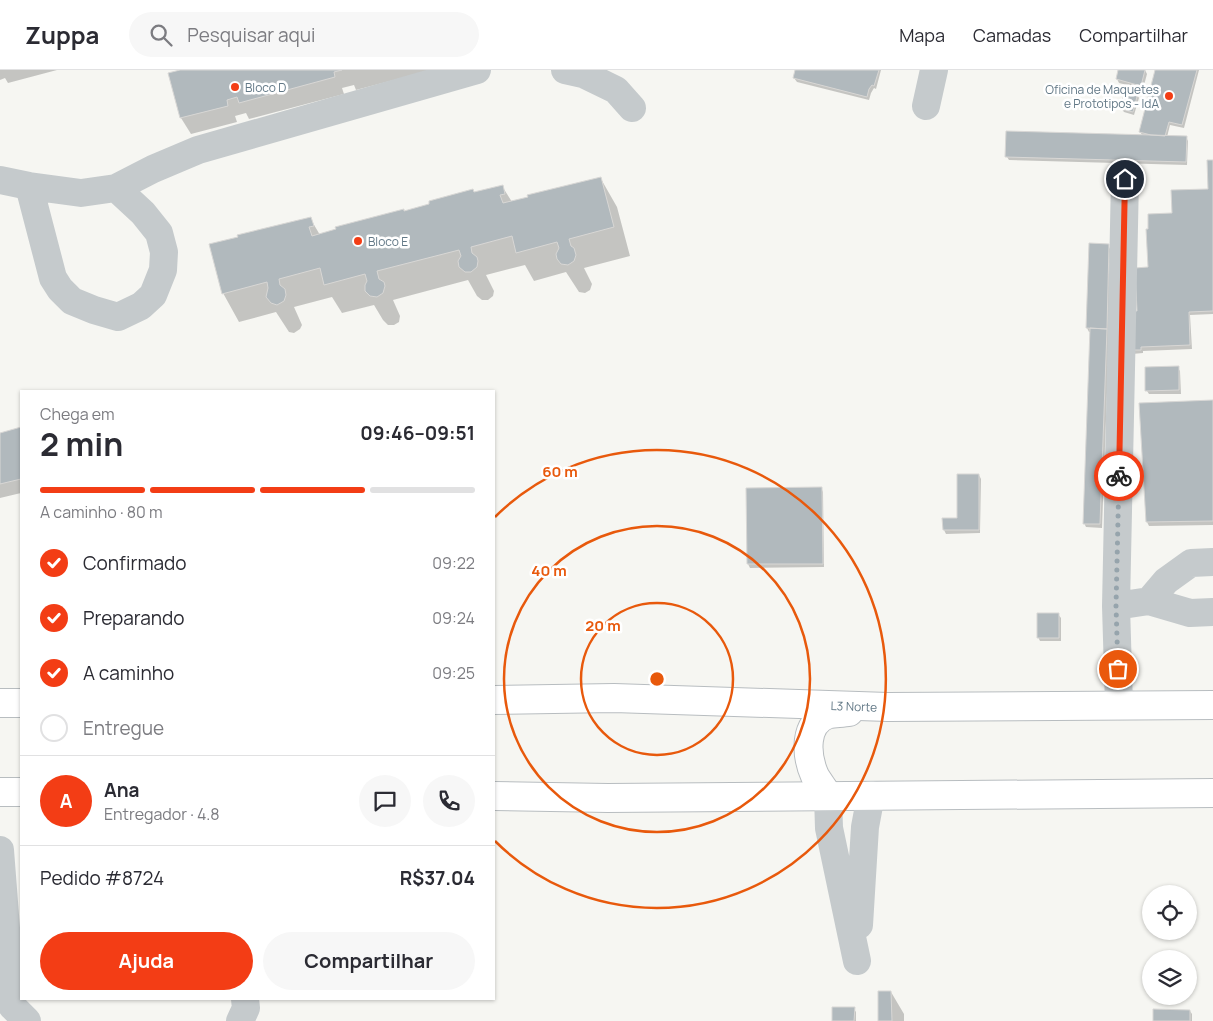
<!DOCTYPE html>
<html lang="pt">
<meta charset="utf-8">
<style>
body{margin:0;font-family:Manrope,sans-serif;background:#f7f7f7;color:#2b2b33;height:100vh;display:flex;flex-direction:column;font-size:19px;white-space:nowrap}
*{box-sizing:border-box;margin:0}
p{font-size:16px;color:#7c7c81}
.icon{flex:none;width:28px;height:28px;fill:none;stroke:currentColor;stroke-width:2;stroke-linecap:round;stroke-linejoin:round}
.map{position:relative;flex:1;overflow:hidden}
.sheet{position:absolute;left:20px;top:320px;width:475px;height:610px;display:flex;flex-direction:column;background:#fff;border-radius:0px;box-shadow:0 1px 4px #0004}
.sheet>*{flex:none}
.tools{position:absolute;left:1142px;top:815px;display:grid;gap:10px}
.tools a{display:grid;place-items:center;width:55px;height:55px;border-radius:50%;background:#fff;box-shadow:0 1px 4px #0004;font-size:25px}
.pin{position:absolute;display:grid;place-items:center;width:42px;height:42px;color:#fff;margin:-21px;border:2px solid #fff;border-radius:50%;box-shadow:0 1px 5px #0007}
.courier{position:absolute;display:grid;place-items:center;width:50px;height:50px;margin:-25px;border:4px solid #f33d15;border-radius:50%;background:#fff;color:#222;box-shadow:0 1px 6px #0007}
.head em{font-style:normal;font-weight:700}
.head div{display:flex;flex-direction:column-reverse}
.head{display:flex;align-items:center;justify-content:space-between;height:85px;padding:0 20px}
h1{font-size:32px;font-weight:700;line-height:38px}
.bar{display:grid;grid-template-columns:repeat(4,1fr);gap:8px 5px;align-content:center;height:60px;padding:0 20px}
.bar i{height:6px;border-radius:4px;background:#e1e1e2}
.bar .current{background:#f33d15}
.bar p{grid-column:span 4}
.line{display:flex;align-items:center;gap:12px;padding:0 20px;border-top:1px solid #e1e1e2}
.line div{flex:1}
.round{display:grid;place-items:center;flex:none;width:52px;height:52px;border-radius:26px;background:#f7f7f7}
ol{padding:0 20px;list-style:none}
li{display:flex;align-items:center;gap:15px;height:55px}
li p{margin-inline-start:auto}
li .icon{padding:5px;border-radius:50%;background:#f33d15;color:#fff;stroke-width:4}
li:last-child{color:#7c7c81}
li i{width:28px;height:28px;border:2px solid #e1e1e2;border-radius:50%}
.cta{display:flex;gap:10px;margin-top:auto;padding:10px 20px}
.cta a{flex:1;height:58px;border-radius:30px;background:#f33d15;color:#fff;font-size:20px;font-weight:700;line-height:58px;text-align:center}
.cta a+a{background:#f7f7f7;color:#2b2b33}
header{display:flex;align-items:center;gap:30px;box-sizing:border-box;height:70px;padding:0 25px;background:#fff;border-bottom:1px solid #e1e1e2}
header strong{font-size:24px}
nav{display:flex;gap:28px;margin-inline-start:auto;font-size:18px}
.search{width:350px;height:45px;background:#f7f7f7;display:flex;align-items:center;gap:12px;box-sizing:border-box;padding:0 18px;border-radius:28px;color:#7c7c81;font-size:19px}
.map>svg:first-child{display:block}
.shadow{fill:#0003}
.building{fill:#b1b9bd;stroke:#d8d7d5}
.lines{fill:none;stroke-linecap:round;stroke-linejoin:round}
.major-casing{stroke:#b8bdc0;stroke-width:30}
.minor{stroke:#c5cacc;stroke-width:28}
.major{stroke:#fff;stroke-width:28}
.done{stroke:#96a4ac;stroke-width:5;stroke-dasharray:0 9}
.route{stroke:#f33d15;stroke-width:6}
.ring{fill:none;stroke:#e8590c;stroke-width:2.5}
.poi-dot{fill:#f33d15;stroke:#fff;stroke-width:2}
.labels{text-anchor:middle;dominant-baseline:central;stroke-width:5;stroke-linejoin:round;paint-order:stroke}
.poi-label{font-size:12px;fill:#627886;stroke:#fff;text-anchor:start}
.street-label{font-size:12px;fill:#627886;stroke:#fff}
.centre{fill:#e8590c;stroke:#fff;stroke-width:2.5}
.ring-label{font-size:15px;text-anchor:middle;font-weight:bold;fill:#e8590c;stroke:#fff;stroke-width:5;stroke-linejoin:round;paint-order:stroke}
</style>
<header>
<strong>Zuppa</strong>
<div class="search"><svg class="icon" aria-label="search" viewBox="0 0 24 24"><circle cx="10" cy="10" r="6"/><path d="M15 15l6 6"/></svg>Pesquisar aqui</div>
<nav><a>Mapa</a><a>Camadas</a><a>Compartilhar</a></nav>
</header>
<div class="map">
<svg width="1213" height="951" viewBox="0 0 1213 951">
<rect width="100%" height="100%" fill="#f6f6f2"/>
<path class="shadow" d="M 0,0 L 57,0 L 8,13 L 5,8 L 0,10 Z
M 184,0 L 432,0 L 356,20 L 354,15 L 342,18 L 344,24 L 249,49 L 246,43 L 235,46 L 237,52 L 191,64 L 181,48 L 170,4 Z
M 797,0 L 881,0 L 876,19 L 874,18 L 871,23 L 869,30 L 797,12 L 794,8 Z
M 1119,0 L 1145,0 L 1147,4 L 1143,19 L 1119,13 L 1117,9 Z
M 1157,0 L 1199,0 L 1184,58 L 1170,55 L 1167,67 L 1186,67 L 1188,71 L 1187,95 L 1009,90 L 1007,87 L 1143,66 L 1140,62 Z
M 1137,24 L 1139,28 L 1134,45 L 1124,42 L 1121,38 Z
M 1213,91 L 1213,244 L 1190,245 L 1192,279 L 1143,281 L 1143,283 L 1132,284 L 1139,242 L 1149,198 L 1173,144 L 1209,121 Z
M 601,109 L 617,137 L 630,186 L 584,198 L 592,214 L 590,220 L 585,223 L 579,222 L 566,202 L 534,211 L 525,195 L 486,205 L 494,221 L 493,226 L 488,230 L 482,230 L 477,226 L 468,210 L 393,230 L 400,246 L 399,252 L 394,255 L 388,255 L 383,250 L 374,235 L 342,243 L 332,227 L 294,237 L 302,255 L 300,259 L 294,263 L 289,262 L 276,242 L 239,252 L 223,223 L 310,148 L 320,165 L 502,116 L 512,132 Z
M 1108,175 L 1110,179 L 1109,212 L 1111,215 L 1102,458 L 1086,457 L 1084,453 L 1092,262 L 1089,262 L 1087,258 Z
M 1178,298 L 1180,301 L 1181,324 L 1149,324 L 1147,321 Z
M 1213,331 L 1213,455 L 1149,456 L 1147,452 Z
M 21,358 L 21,423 L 0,428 L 0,364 Z
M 979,405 L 981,409 L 980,463 L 946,464 L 944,460 L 944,450 L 958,449 Z
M 821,418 L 823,422 L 824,497 L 750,498 L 748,494 Z
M 1058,544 L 1061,548 L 1061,571 L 1040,571 L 1038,567 Z
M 891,922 L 904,944 L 904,951 L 880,951 Z
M 854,939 L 856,942 L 856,951 L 833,951 Z
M 1190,941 L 1192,944 L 1192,951 L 1155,951 Z"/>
<path class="building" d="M 180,0 L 342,0 L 334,2 L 335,7 L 239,33 L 237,27 L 227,30 L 228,36 L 180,48 L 168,3 Z
M 795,0 L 879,0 L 874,16 L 872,15 L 869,19 L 867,27 L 793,8 Z
M 1118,0 L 1145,0 L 1141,16 L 1116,9 Z
M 1155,0 L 1197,0 L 1182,55 L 1169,52 L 1165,66 L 1151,65 L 1139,62 Z
M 1125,20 L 1138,23 L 1133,42 L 1120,39 Z
M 1006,61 L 1187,66 L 1186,92 L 1005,87 Z
M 1207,90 L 1213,90 L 1213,241 L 1189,242 L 1190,275 L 1141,277 L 1141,280 L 1129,280 L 1128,241 L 1137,241 L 1135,198 L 1148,197 L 1146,159 L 1148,159 L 1148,144 L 1172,143 L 1171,120 L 1208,119 Z
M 601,107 L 614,157 L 569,169 L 571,176 L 574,178 L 576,185 L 574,191 L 568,195 L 561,194 L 557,189 L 556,184 L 559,178 L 557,172 L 516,183 L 512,166 L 471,177 L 472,183 L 477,187 L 478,191 L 477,197 L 471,202 L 465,202 L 459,197 L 458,191 L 461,186 L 459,180 L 377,201 L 379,209 L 384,212 L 385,216 L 383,223 L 377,227 L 370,226 L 365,221 L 365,215 L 367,211 L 365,204 L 324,215 L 320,198 L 279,209 L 280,215 L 285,219 L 286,225 L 284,231 L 277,235 L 271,233 L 266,227 L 268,218 L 267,212 L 222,224 L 209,174 L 238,167 L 237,165 L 311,147 L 314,156 L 309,157 L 312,166 L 336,159 L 335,157 L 404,139 L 404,141 L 429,134 L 429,131 L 473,119 L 474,122 L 503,115 L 505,124 L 500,125 L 503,133 L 528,127 L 527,125 Z
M 1089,173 L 1109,174 L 1107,259 L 1086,258 Z
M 1090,258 L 1107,259 L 1100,454 L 1083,454 Z
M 1179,296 L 1179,320 L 1145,321 L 1145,297 Z
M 1213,330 L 1213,451 L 1146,452 L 1139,333 Z
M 21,357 L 21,409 L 0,414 L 0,363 Z
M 957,404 L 979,404 L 979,460 L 943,460 L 942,448 L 957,448 Z
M 822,417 L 823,494 L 747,494 L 746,418 Z
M 1037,543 L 1059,543 L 1059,568 L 1037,568 Z
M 878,921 L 891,921 L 892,951 L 878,951 Z
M 832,937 L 855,937 L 854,951 L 832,951 Z
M 1153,939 L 1190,940 L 1190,951 L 1153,951 Z"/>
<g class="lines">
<g class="major-casing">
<g id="major">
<path id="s1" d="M 494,630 L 614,628 L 888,637 L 1213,635"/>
<path d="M 0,633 L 21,633"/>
<path d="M 0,722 L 21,722"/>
<path d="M 494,726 L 608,728 L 1213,723"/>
<path d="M 828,726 C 824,719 819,713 815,706 C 806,686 803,652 829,644 C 835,643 843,643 849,642"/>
</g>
</g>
<path class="minor" d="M 565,0 L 583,4 L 616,20 L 632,38
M 926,36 L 934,0
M 0,110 L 29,116 L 81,123 L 116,118 L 153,99 L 198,80 L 477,0
M 29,116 L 53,208 L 60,219 L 72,231 L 94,240 L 118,247 L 141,236 L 153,225 L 163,200 L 164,182 L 159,163 L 143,143 L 116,118
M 1149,531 L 1166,511 L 1191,493 L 1213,492
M 1116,536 L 1125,109
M 1119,635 L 1116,536 L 1149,531 L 1190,543 L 1213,542
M 828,726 L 829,758 L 857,891
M 0,780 L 12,936 L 27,951
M 859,855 L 865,757 L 871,725
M 240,951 L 246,938 L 245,929"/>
<use href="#major" class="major"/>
</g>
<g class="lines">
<path class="done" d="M 1118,599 L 1116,536 L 1119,406"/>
<path class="route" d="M 1119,406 L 1125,109"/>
</g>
<g class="ring">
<circle cx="657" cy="609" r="76"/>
<circle cx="657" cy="609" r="153"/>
<path d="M495 447A229 229 0 1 1 495 771"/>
</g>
<g class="poi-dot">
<circle cx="235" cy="17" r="5"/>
<circle cx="1169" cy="26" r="5"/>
<circle cx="358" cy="171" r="5"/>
</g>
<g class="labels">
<g class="poi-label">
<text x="245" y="17">Bloco D</text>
<text x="1159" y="19" text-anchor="end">Oficina de Maquetes<tspan x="1159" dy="14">e Prototipos - IdA</tspan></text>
<text x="368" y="171">Bloco E</text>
</g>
<g class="street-label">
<text stroke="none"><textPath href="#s1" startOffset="360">L3 Norte</textPath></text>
</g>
</g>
<circle cx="657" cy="609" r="8" class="centre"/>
<g class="ring-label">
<text x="560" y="407">60 m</text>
<text x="549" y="506">40 m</text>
<text x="603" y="561">20 m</text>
</g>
</svg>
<div class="tools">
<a><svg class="icon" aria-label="locate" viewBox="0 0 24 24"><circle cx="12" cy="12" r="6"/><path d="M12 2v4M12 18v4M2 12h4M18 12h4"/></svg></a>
<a><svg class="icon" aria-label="layers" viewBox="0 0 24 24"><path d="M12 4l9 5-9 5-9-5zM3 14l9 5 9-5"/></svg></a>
</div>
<div class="pin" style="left:1118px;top:599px;background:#ea580c"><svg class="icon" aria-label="bag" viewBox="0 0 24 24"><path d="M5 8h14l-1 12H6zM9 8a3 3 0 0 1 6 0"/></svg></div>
<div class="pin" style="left:1125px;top:109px;background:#1f2937"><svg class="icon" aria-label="home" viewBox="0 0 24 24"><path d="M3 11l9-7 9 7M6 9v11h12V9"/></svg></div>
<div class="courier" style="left:1119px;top:406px"><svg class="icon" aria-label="bike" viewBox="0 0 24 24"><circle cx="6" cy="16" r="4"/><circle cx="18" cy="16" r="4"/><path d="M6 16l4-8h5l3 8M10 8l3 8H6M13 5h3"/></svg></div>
<section class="sheet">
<div class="head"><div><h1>2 min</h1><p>Chega em</p></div><em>09:46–09:51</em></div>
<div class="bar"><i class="current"></i><i class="current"></i><i class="current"></i><i></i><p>A caminho · 80 m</p></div>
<ol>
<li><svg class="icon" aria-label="check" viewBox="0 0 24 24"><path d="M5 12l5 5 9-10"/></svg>Confirmado<p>09:22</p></li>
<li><svg class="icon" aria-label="check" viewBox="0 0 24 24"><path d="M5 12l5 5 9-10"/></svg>Preparando<p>09:24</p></li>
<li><svg class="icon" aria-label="check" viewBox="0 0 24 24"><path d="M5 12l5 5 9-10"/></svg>A caminho<p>09:25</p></li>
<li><i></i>Entregue</li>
</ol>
<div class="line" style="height:90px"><b class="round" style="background:#f33d15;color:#fff">A</b><div><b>Ana</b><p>Entregador · 4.8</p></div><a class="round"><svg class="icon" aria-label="chat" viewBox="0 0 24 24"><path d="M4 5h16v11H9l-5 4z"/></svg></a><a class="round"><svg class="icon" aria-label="phone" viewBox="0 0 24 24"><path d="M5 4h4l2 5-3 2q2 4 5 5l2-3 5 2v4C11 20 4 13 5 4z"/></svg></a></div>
<div class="line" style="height:65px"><div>Pedido #8724</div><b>R$37.04</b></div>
<div class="cta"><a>Ajuda</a><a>Compartilhar</a></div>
</section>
</div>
